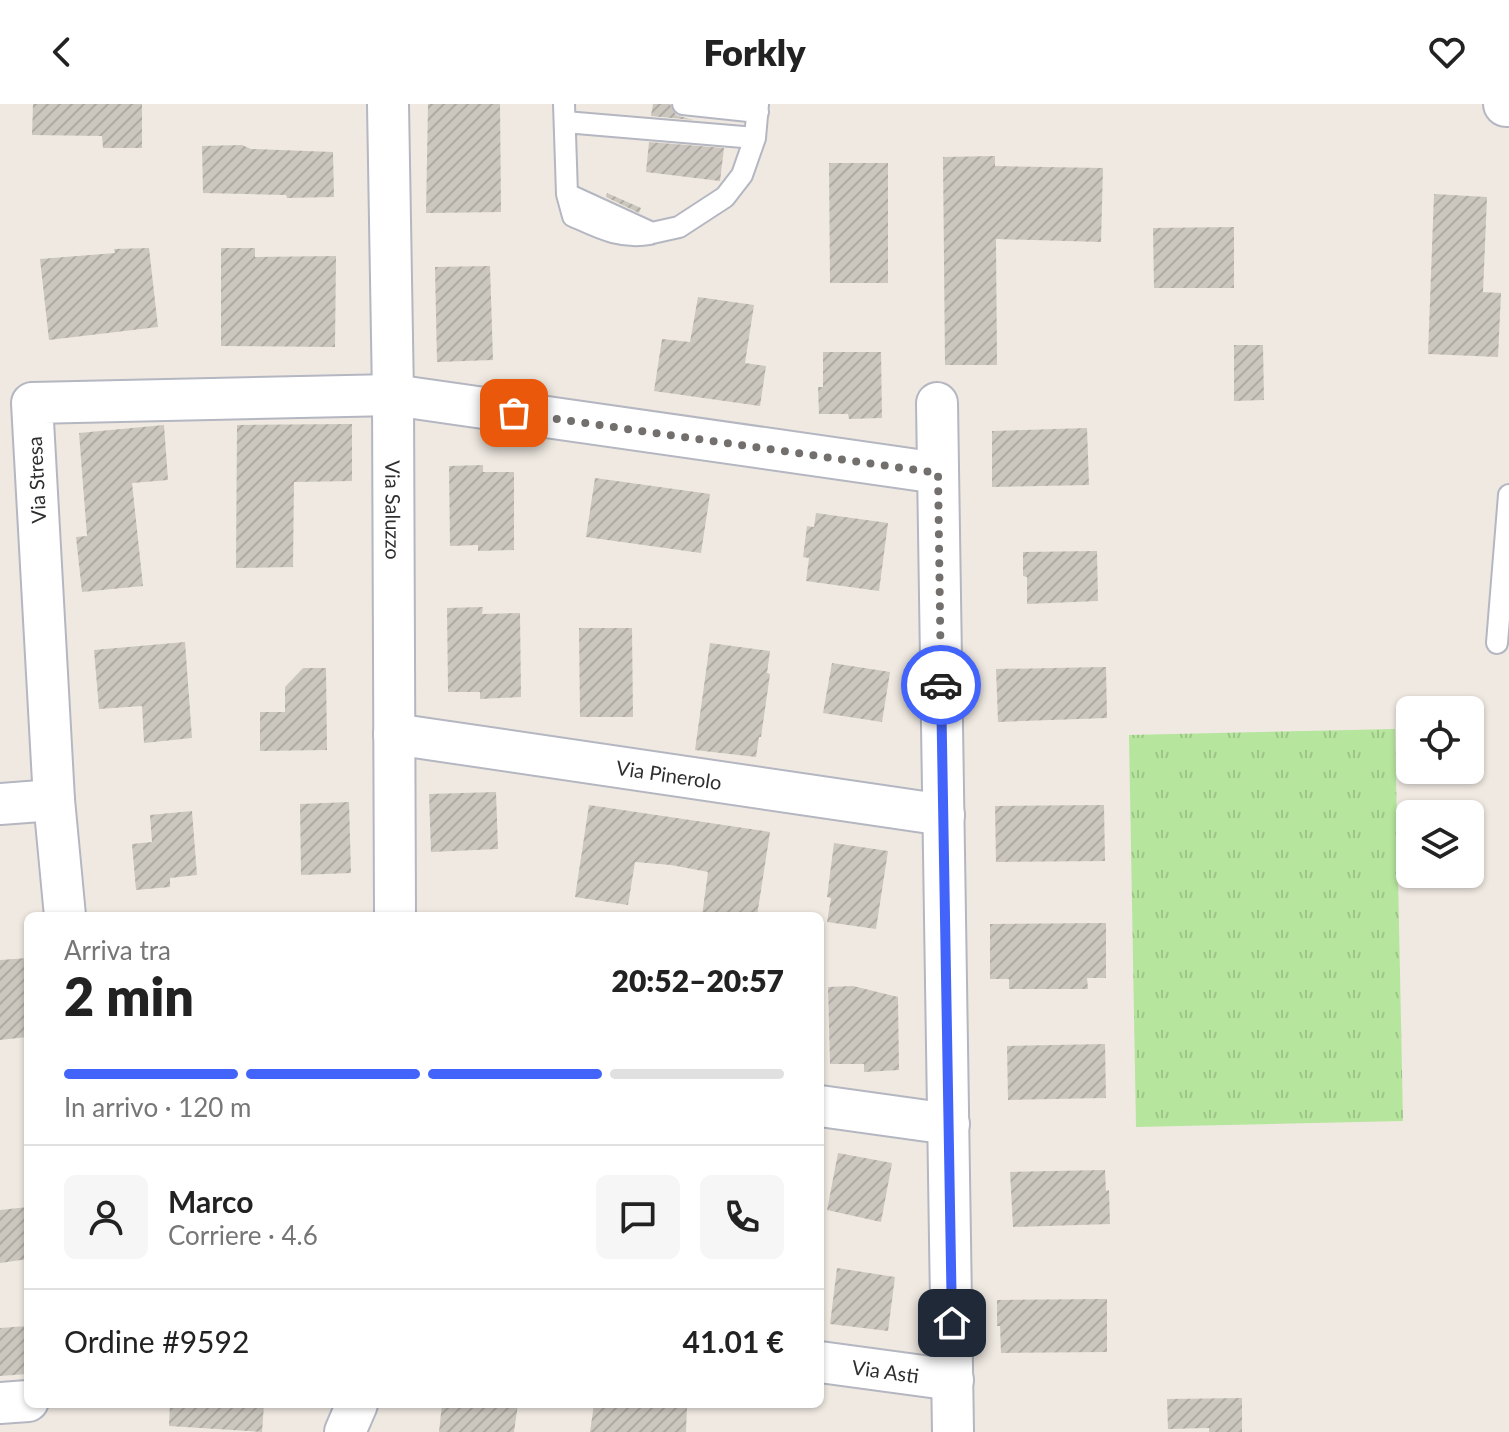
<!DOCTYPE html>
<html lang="it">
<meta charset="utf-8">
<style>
body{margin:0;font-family:Lato,sans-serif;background:#f6f6f6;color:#222;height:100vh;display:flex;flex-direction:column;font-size:30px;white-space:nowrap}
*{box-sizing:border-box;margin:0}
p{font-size:26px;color:#767676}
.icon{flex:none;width:44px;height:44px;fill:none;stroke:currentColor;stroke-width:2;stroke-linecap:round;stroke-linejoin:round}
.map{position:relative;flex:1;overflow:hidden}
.panel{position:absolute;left:24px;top:808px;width:800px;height:496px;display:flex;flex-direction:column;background:#fff;border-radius:12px;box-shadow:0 2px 6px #0004}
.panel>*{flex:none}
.fabs{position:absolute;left:1396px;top:592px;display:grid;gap:16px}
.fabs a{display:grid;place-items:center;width:88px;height:88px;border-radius:12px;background:#fff;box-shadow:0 2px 6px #0004;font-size:40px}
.pin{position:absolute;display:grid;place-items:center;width:68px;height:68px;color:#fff;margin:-34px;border-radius:16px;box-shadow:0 4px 12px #0006}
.courier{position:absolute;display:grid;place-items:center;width:80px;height:80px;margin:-40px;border:6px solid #4264fb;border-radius:50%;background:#fff;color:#222;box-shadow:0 2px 10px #0007}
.summary em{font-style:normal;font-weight:800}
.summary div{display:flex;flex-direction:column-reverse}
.summary{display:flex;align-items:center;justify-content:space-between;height:136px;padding:0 40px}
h1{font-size:52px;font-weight:800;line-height:60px}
.bar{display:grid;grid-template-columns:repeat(4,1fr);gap:12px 8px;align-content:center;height:96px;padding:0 40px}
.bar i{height:10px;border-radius:6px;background:#e0e0e0}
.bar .selected{background:#4264fb}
.bar p{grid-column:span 4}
.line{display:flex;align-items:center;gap:20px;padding:0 40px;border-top:2px solid #e0e0e0}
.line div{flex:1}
.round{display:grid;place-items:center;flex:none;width:84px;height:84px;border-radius:12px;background:#f6f6f6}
header{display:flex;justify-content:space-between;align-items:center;height:104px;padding:0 40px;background:#fff;font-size:36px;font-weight:800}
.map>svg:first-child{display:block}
.grass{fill:url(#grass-tufts)}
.building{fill:url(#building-hatch)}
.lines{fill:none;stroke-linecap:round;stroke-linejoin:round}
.lane-casing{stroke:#b4b7c1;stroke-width:24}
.street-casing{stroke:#b4b7c1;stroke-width:44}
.secondary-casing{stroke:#b4b7c1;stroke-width:48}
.lane{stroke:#fff;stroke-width:20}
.street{stroke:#fff;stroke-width:40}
.secondary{stroke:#fff;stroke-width:44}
.done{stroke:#726f6d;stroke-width:8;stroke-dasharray:0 14.4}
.route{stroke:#4264fb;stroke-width:10}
.labels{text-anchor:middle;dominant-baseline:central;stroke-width:7;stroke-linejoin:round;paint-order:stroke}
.street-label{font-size:20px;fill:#2e2e2e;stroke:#fff}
</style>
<header><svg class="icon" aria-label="back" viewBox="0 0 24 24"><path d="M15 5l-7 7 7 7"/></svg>Forkly<svg class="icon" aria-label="heart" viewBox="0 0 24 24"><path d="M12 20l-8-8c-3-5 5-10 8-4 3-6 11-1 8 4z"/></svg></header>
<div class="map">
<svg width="1509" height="1328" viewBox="0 0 1509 1328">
<defs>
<pattern id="grass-tufts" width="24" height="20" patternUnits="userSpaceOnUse" patternTransform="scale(2)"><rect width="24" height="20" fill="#b6e59e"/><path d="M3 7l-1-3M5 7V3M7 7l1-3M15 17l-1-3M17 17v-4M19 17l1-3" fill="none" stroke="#9dc588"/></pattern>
<pattern id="building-hatch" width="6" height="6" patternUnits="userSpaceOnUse" patternTransform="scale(2)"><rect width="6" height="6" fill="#cbc7bf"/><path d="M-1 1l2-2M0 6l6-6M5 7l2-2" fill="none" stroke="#afaba4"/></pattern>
</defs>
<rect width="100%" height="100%" fill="#efe9e1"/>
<path class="grass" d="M 1395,625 L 1403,1017 L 1136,1023 L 1129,631 Z"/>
<path class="building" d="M 33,0 L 142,0 L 142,44 L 103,44 L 102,32 L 32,31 Z
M 428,0 L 500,0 L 501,108 L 426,109 Z
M 653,0 L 670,0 L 676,11 L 693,16 L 651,12 Z
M 649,38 L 724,44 L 720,77 L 646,68 Z
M 242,41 L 251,45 L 333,48 L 334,93 L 287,94 L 286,91 L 203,89 L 202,42 Z
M 995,52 L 995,62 L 1103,64 L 1101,138 L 996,135 L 997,261 L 945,261 L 943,53 Z
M 829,59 L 888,59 L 888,179 L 830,179 Z
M 607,89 L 641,104 L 639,109 L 606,93 Z
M 1434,90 L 1487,93 L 1483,188 L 1501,189 L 1498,253 L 1428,250 Z
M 1234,123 L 1234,184 L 1154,184 L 1153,124 Z
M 149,144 L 158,223 L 49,236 L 40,155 L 115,149 L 114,145 Z
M 221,144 L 255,144 L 255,153 L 336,152 L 335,243 L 221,242 Z
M 490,162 L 493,256 L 437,258 L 435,163 Z
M 698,193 L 754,201 L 745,259 L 766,262 L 760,302 L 654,287 L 662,235 L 690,238 Z
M 1234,241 L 1263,241 L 1264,296 L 1234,297 Z
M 823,248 L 881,248 L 882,314 L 849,315 L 848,310 L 819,310 L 818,283 L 823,283 Z
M 352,320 L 352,377 L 294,378 L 293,463 L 236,464 L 237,321 Z
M 164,321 L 168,376 L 132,379 L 143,482 L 82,488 L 76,433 L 87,432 L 79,329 Z
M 1087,324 L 1089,381 L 992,383 L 992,327 Z
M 483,361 L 483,368 L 514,368 L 514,446 L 478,447 L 478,441 L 450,442 L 449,362 Z
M 595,374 L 710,390 L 701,449 L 586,433 Z
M 816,409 L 888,419 L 879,487 L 806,477 L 809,454 L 803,453 L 807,422 L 814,423 Z
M 1097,447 L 1098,497 L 1027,500 L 1027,473 L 1023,472 L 1023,448 Z
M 483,503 L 482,510 L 520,509 L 521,593 L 480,595 L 480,588 L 448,588 L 447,504 Z
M 579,524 L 632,524 L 633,613 L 580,613 Z
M 185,538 L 192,634 L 144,639 L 142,602 L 99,605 L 94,546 Z
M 710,539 L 770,547 L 767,569 L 770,570 L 761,633 L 759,633 L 756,653 L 695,646 Z
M 832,559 L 890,568 L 882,618 L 823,609 Z
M 1106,563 L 1107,614 L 998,618 L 996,565 Z
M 303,564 L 326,564 L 327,646 L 260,647 L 260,608 L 285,608 L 285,583 Z
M 496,688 L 498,745 L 431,748 L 429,690 Z
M 349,698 L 351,769 L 301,771 L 300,700 Z
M 589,701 L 770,728 L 757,812 L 702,812 L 708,768 L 671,761 L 635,758 L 628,801 L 575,793 Z
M 1104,701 L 1105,757 L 996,758 L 995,702 Z
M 192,707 L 197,771 L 170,774 L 170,783 L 136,786 L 132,740 L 152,738 L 150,711 Z
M 834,739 L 888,747 L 876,825 L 827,818 L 831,794 L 827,793 Z
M 1106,819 L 1106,874 L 1087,874 L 1088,885 L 1009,885 L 1009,875 L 990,875 L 990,820 Z
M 28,854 L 28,933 L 0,936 L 0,856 Z
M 853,882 L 898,893 L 899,966 L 864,968 L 864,960 L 830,960 L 828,883 Z
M 1105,940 L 1106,994 L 1008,996 L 1007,942 Z
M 838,1049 L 892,1059 L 881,1118 L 827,1106 Z
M 1105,1066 L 1106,1087 L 1109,1086 L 1110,1120 L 1013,1123 L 1010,1068 Z
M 28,1103 L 28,1155 L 0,1159 L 0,1106 Z
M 837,1164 L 895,1173 L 888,1227 L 830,1220 Z
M 1107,1195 L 1107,1248 L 1001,1249 L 1000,1222 L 997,1222 L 997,1196 Z
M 28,1222 L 28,1270 L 0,1272 L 0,1224 Z
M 1242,1294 L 1242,1328 L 1209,1328 L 1209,1324 L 1168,1325 L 1167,1295 Z
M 170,1300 L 264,1300 L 262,1328 L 169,1322 Z
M 442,1300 L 518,1300 L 514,1328 L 439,1328 Z
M 594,1300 L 687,1302 L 686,1328 L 590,1328 Z"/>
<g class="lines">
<g class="lane-casing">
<path id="lane" d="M 564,0 L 567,90 L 652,129 L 679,123 L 725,93 L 742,71 L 755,34
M 683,0 L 758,8
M 565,18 L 755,34 L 758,0
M 567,90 L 573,112 C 600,124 620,135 650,130
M 1497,539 L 1509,391"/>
</g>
<g class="street-casing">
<g id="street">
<path id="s1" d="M 388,0 L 393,291 L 395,812"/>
<path d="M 937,299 L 953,1328"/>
<path id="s2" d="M 394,630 L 944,711"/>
<path d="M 0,700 L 54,696"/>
<path d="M 65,812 L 54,696 L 32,299 L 393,291 L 938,369"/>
<path d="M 820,1002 L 949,1020"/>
<path id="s3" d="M 820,1258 L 953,1276"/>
<path d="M 0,1299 L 28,1297"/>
<path d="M 345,1328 L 357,1300"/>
</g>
</g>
<g class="secondary-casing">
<path id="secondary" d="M 1506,0 L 1509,0"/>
</g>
<use href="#lane" class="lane"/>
<use href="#street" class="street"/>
<use href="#secondary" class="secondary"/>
</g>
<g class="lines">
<path class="done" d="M 514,309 L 938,369 L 941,581"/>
<path class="route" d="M 941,581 L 952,1219"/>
</g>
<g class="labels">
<g class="street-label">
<text transform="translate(36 376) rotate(-93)">Via Stresa</text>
<text stroke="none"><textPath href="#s1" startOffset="406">Via Saluzzo</textPath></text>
<text stroke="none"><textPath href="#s2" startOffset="278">Via Pinerolo</textPath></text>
<text stroke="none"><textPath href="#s3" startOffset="66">Via Asti</textPath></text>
</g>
</g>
</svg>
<div class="fabs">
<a><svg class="icon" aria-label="locate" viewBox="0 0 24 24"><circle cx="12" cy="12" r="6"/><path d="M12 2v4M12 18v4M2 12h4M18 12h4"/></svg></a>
<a><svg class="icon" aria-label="layers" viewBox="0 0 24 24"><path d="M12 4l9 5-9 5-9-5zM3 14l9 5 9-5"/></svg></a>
</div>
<div class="pin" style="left:514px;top:309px;background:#ea580c"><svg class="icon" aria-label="bag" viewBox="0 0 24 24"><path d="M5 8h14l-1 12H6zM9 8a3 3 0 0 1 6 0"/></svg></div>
<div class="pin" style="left:952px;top:1219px;background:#1f2937"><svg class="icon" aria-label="home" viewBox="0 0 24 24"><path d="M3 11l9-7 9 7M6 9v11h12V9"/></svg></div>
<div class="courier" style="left:941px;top:581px"><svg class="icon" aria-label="car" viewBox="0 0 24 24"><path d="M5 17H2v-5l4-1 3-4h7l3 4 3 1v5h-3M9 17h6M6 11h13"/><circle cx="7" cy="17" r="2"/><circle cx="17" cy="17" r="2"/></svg></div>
<section class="panel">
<div class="summary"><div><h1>2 min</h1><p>Arriva tra</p></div><em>20:52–20:57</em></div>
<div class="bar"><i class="selected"></i><i class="selected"></i><i class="selected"></i><i></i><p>In arrivo · 120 m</p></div>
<div class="line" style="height:144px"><a class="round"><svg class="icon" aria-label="person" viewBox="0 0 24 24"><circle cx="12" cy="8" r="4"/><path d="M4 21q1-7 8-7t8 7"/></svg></a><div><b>Marco</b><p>Corriere · 4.6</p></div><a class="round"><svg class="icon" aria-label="chat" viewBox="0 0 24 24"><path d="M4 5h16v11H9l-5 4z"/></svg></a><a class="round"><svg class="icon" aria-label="phone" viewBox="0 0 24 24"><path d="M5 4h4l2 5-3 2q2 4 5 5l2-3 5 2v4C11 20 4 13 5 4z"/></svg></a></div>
<div class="line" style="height:104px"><div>Ordine #9592</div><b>41.01 €</b></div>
</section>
</div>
